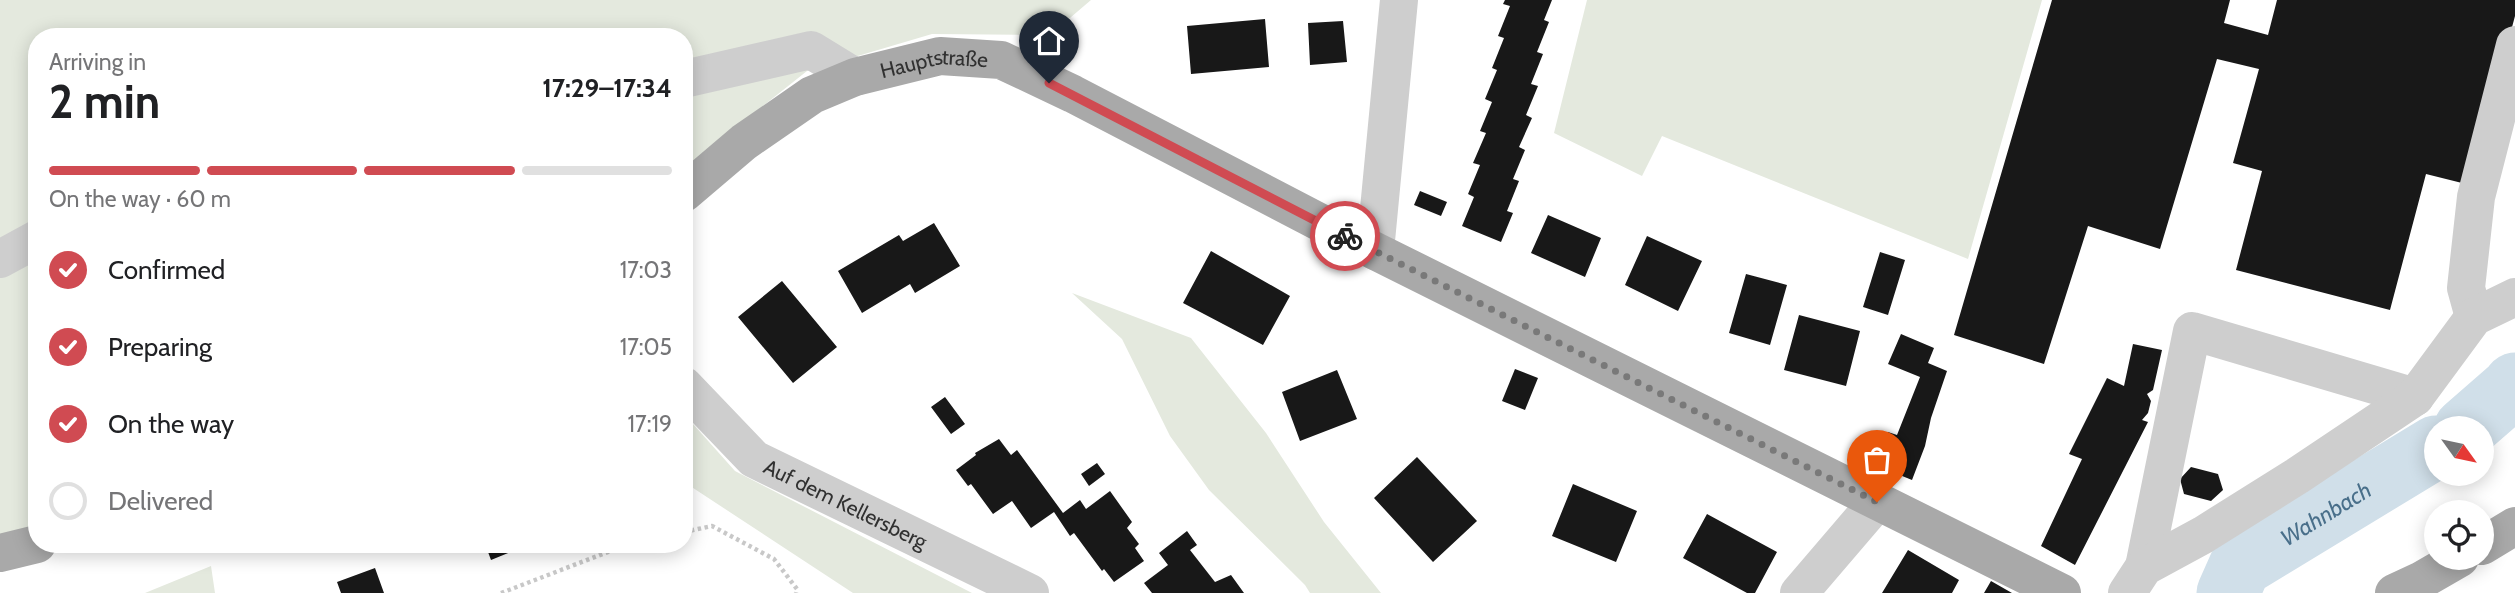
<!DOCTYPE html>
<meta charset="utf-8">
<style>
body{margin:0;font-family:Cabin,sans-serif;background:#f2f2f2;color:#202124;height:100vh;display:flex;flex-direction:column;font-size:26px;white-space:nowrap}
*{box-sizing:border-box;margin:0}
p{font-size:23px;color:#757577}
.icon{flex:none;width:38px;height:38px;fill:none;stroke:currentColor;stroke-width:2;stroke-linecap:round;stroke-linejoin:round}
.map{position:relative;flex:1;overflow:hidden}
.side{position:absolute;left:28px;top:28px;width:665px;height:525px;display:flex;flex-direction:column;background:#fff;border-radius:28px;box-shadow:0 4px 18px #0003}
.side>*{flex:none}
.needle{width:46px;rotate:123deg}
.controls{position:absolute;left:2424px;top:416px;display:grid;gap:14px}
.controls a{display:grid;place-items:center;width:70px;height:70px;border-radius:50%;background:#fff;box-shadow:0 4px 18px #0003;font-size:35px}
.pin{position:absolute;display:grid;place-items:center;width:60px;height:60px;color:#fff;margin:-72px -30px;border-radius:50% 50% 50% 0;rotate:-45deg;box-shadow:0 0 7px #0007}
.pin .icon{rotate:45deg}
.courier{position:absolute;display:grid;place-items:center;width:70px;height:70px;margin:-35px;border:5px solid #d04b52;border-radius:50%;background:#fff;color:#222;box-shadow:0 2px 9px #0007}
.headline em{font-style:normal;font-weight:800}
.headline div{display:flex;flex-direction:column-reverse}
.headline{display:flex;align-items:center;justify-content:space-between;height:119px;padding:0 21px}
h1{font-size:46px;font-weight:800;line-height:52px}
.bar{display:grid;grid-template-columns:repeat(4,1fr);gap:10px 7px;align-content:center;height:84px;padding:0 21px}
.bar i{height:9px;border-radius:5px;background:#e0e0e0}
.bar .selected{background:#d04b52}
.bar p{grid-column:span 4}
ol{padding:0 21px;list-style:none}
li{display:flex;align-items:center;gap:21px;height:77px}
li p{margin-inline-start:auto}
li .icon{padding:7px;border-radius:50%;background:#d04b52;color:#fff;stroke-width:4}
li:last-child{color:#757577}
li i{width:38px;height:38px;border:4px solid #e0e0e0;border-radius:50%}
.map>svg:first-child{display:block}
.green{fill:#e4e9de}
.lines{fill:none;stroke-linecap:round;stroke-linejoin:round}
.river{stroke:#d0dfe9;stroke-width:63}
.building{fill:#181818}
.path{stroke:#c8c8c8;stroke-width:4.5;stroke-dasharray:3.5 3.5;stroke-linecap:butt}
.minor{stroke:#cecece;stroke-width:38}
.major{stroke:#a9a9a9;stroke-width:38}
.done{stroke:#797979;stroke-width:7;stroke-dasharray:0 12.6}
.route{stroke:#d04b52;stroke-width:9}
.labels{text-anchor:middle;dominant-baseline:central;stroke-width:7;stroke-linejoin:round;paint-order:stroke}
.street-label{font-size:21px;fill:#313131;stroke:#fff}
.water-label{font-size:23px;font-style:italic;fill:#496f8a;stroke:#fff}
</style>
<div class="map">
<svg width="2515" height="593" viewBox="0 0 2515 593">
<rect width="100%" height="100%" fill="#fff"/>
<path class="green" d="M 0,0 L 1091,0 L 1050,35 L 932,34 L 807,71 L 684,169 L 684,37 L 37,37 L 37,526 L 0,535 Z
M 1587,0 L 2042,0 L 1968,259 L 1662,136 L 1642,176 L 1554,133 Z
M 1072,293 L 1191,338 L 1266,433 L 1324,522 L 1381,593 L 1310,593 L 1305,585 L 1209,490 L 1170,436 L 1122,339 Z
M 684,414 L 735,471 L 972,593 L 853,593 L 684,482 Z
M 211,566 L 215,593 L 145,593 Z"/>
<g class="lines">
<g class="river">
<path d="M 2465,429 L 2512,388 L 2515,384"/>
<path id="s1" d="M 2228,593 L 2240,566 L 2436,447"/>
</g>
</g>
<path class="building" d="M 1505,0 L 1552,0 L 1544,20 L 1549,22 L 1537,52 L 1543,54 L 1531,84 L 1538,86 L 1526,115 L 1532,118 L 1519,147 L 1525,150 L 1513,179 L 1519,181 L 1507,211 L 1513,213 L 1501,242 L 1462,226 L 1474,197 L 1468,194 L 1480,165 L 1473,163 L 1486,133 L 1480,131 L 1492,102 L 1485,99 L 1497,70 L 1492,68 L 1504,38 L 1498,36 L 1510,6 L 1503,4 Z
M 2052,0 L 2230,0 L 2224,23 L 2268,35 L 2277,0 L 2515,0 L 2515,16 L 2470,185 L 2426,174 L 2390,310 L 2236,270 L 2262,171 L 2233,163 L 2259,69 L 2217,59 L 2160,249 L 2088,226 L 2044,364 L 1954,335 Z
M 1265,19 L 1269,67 L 1191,74 L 1187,26 Z
M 1343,21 L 1347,62 L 1310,65 L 1308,23 Z
M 1420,191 L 1447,202 L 1441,216 L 1414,205 Z
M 1548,215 L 1601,238 L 1585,277 L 1531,253 Z
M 934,223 L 960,266 L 915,293 L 910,284 L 862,313 L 838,271 L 899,235 L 903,241 Z
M 1647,236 L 1702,261 L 1678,311 L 1625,285 Z
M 1211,251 L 1290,296 L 1263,345 L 1183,303 Z
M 1880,252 L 1905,260 L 1888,315 L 1863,307 Z
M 1746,274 L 1787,285 L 1770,345 L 1729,333 Z
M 782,281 L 837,347 L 793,383 L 738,317 Z
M 1799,315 L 1860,331 L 1846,386 L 1784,370 Z
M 1901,334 L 1934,348 L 1928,363 L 1947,371 L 1931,418 L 1925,446 L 1912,480 L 1875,465 L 1888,432 L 1897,435 L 1920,377 L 1888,364 Z
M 2133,344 L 2162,350 L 2153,390 L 2147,394 L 2151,401 L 2148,413 L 2142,420 L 2148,422 L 2075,565 L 2041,546 L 2082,459 L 2069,454 L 2107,378 L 2124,386 Z
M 1515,369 L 1538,378 L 1525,410 L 1502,401 Z
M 1337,370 L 1357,419 L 1300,441 L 1282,392 Z
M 945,397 L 965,424 L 951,434 L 931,407 Z
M 999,439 L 1011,455 L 1017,450 L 1063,513 L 1080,500 L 1086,509 L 1110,491 L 1132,522 L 1127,528 L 1139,544 L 1135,548 L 1144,561 L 1114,582 L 1104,569 L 1102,571 L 1074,533 L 1070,536 L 1054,512 L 1031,528 L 1012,501 L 993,514 L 971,484 L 968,486 L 956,470 L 976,455 L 975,453 Z
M 1417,457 L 1477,521 L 1433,562 L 1374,498 Z
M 1097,463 L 1105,474 L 1089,486 L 1081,474 Z
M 2191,467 L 2218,474 L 2223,490 L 2211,501 L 2184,494 L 2180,479 Z
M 1573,484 L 1637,511 L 1616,562 L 1552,536 Z
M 1707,514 L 1777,552 L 1755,593 L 1747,593 L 1683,558 Z
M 1187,531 L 1197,545 L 1190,550 L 1215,582 L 1231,575 L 1244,593 L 1152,593 L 1144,583 L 1168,565 L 1159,553 Z
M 485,544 L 530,544 L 491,560 Z
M 1908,550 L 1959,580 L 1952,593 L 1882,593 Z
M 375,568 L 384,593 L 341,593 L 337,582 Z
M 1991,581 L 2012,593 L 1984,593 Z"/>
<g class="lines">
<path class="path" d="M 684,532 L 712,526 L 774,559 L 797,589 L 796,593
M 501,593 L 629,544"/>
<g class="minor">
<path d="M 684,79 L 811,50 L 855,77"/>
<path d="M 1375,251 L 1399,0"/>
<path d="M 0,259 L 37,239"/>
<path d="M 2474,317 L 2466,288 L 2476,197 L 2515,45"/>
<path id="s2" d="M 684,386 L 754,459 L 1030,593"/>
<path d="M 2144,567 L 2192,331 L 2415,397"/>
<path d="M 1799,593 L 1877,502"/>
<path d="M 2127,593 L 2144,567 L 2203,535 L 2297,476 L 2415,397 L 2474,317 L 2515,297"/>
</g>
<g class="major">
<path id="s3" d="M 684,193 L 744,142 L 812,95 L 855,77 L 940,56 L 1001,60 L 1073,94 L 1375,251 L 2062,593"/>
<path d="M 2482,546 L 2515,526"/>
<path d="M 0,553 L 37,544"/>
<path d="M 2394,593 L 2422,580 L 2460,558"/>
</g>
</g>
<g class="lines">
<path class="done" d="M 1345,236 L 1877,502"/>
<path class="route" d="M 1049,83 L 1345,236"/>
</g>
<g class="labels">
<g class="street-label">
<text stroke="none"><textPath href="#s3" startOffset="289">Hauptstraße</textPath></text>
<text stroke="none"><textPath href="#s2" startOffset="203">Auf dem Kellersberg</textPath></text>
</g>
<g class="water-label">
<text stroke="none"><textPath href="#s1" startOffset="130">Wahnbach</textPath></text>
</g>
</g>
</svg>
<div class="controls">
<a><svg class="needle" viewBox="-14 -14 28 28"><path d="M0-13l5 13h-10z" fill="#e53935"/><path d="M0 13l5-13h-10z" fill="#757577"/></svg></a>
<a><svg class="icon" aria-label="locate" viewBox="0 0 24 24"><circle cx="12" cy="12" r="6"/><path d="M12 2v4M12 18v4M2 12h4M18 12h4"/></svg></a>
</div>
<div class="pin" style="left:1877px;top:502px;background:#ea580c"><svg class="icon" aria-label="bag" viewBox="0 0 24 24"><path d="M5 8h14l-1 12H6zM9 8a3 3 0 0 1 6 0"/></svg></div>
<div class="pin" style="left:1049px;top:83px;background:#1f2937"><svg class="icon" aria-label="home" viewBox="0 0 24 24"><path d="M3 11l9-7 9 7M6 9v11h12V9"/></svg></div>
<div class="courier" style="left:1345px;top:236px"><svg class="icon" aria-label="bike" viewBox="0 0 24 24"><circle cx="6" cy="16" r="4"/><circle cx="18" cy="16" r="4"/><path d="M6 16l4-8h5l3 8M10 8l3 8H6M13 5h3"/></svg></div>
<section class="side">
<div class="headline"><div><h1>2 min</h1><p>Arriving in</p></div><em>17:29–17:34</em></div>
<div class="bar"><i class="selected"></i><i class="selected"></i><i class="selected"></i><i></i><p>On the way · 60 m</p></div>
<ol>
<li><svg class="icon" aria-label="check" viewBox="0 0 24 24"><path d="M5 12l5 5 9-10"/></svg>Confirmed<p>17:03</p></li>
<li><svg class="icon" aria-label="check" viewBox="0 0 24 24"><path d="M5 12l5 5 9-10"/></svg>Preparing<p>17:05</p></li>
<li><svg class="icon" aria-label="check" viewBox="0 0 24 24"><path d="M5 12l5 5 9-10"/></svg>On the way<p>17:19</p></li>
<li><i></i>Delivered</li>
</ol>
</section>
</div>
